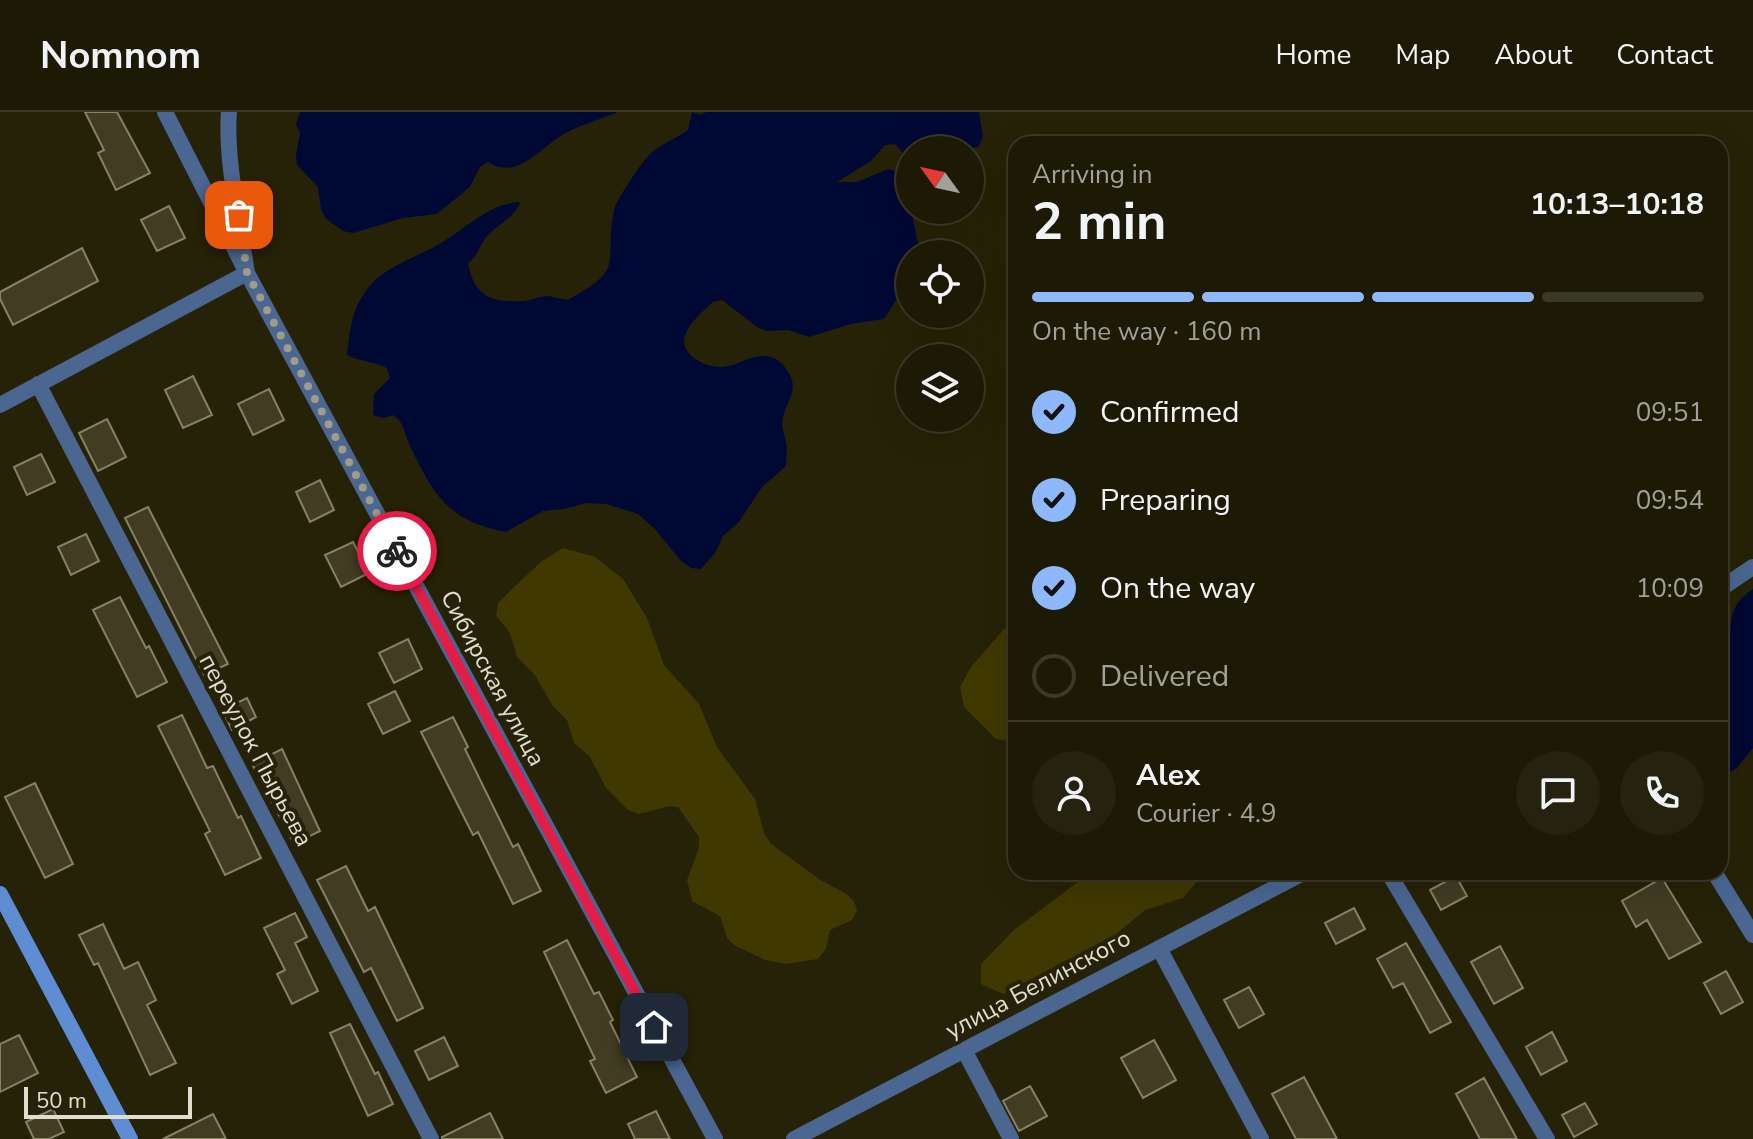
<!DOCTYPE html>
<meta charset="utf-8">
<style>
body{margin:0;font-family:"Nunito Sans",sans-serif;background:#25230f;color:#f1f3f6;height:100vh;display:flex;flex-direction:column;font-size:30px;white-space:nowrap}
*{box-sizing:border-box;margin:0}
p{font-size:26px;color:#a0a19a}
.icon{flex:none;width:44px;height:44px;fill:none;stroke:currentColor;stroke-width:2;stroke-linecap:round;stroke-linejoin:round}
.map{position:relative;flex:1;overflow:hidden}
.details{position:absolute;left:1008px;top:24px;width:720px;height:744px;display:flex;flex-direction:column;background:#1c1a05;border-radius:24px;box-shadow:0 8px 32px #0002,0 0 0 2px #3a3827}
.details>*{flex:none}
.needle{width:52px;rotate:303deg}
.tools{position:absolute;left:896px;top:24px;display:grid;gap:16px}
.tools a{display:grid;place-items:center;width:88px;height:88px;border-radius:50%;background:#1c1a05;box-shadow:0 8px 32px #0002,0 0 0 2px #3a3827;font-size:40px}
.scale{position:absolute;left:24px;bottom:20px;width:168px;box-sizing:border-box;padding-left:8px;border:4px solid #e0dece;border-top:0;font-size:22px;line-height:28px;white-space:nowrap;color:#e0dece;-webkit-text-stroke:6px #262207;paint-order:stroke}
.pin{position:absolute;display:grid;place-items:center;width:68px;height:68px;color:#fff;margin:-34px;border-radius:16px;box-shadow:0 4px 12px #0006}
.courier{position:absolute;display:grid;place-items:center;width:80px;height:80px;margin:-40px;border:6px solid #e11d48;border-radius:50%;background:#fff;color:#222;box-shadow:0 2px 10px #0007}
.overview em{font-style:normal;font-weight:700}
.overview div{display:flex;flex-direction:column-reverse}
.overview{display:flex;align-items:center;justify-content:space-between;height:136px;padding:0 24px}
h1{font-size:52px;font-weight:700;line-height:60px}
.bar{display:grid;grid-template-columns:repeat(4,1fr);gap:12px 8px;align-content:center;height:96px;padding:0 24px}
.bar i{height:10px;border-radius:6px;background:#3a3827}
.bar .active{background:#8db9fc}
.bar p{grid-column:span 4}
.line{display:flex;align-items:center;gap:20px;padding:0 24px;border-top:2px solid #3a3827}
.line div{flex:1}
.round{display:grid;place-items:center;flex:none;width:84px;height:84px;border-radius:42px;background:#25230f}
ol{padding:0 24px;list-style:none}
li{display:flex;align-items:center;gap:24px;height:88px}
li p{margin-inline-start:auto}
li .icon{padding:8px;border-radius:50%;background:#8db9fc;color:#111;stroke-width:4}
li:last-child{color:#a0a19a}
li i{width:44px;height:44px;border:4px solid #3a3827;border-radius:50%}
header{display:flex;align-items:center;gap:48px;box-sizing:border-box;height:112px;padding:0 40px;background:#1c1a05;border-bottom:2px solid #3a3827}
header strong{font-size:38px}
nav{display:flex;gap:44px;margin-inline-start:auto;font-size:28px}
.map>svg:first-child{display:block}
.green{fill:#403801}
.water{fill:#000934}
.building{fill:#413c22;stroke:#878265;stroke-width:2}
.lines{fill:none;stroke-linecap:round;stroke-linejoin:round}
.street{stroke:#4a6691;stroke-width:16}
.secondary{stroke:#5f8dd2;stroke-width:16}
.done{stroke:#9f9c88;stroke-width:8;stroke-dasharray:0 14.4}
.route{stroke:#e11d48;stroke-width:10}
.labels{text-anchor:middle;dominant-baseline:central;stroke-width:8;stroke-linejoin:round;paint-order:stroke}
.street-label{font-size:24px;fill:#e0dece;stroke:#262207}
</style>
<header>
<strong>Nomnom</strong>
<nav><a>Home</a><a>Map</a><a>About</a><a>Contact</a></nav>
</header>
<div class="map">
<svg width="1753" height="1027" viewBox="0 0 1753 1027">
<rect width="100%" height="100%" fill="#262207"/>
<path class="green" d="M 563,436 L 595,445 L 623,467 L 647,506 L 664,553 L 699,592 L 717,635 L 755,687 L 764,721 L 771,732 L 822,769 L 845,781 L 854,789 L 857,799 L 852,808 L 830,818 L 826,837 L 818,847 L 786,852 L 765,848 L 734,833 L 727,826 L 720,804 L 692,789 L 687,768 L 699,736 L 699,725 L 678,695 L 669,694 L 639,702 L 628,698 L 606,676 L 590,645 L 574,631 L 567,608 L 552,593 L 535,563 L 517,545 L 510,521 L 496,504 L 498,491 L 514,475 L 542,449 Z
M 1005,516 L 1016,516 L 1016,630 L 996,627 L 964,595 L 960,575 L 971,555 Z
M 1091,760 L 1205,760 L 1183,786 L 1145,798 L 1115,823 L 1003,882 L 981,872 L 981,852 L 1014,818 Z"/>
<path class="water" d="M 300,0 L 618,0 C 599,8 576,14 559,25 C 537,40 515,68 488,50 L 480,55 L 470,75 L 437,102 L 403,106 L 353,121 L 343,119 L 326,107 L 321,97 L 318,75 L 297,53 L 296,43 L 300,21 L 296,12 Z
M 692,0 L 701,3 L 706,0 L 979,0 L 983,24 L 979,34 L 967,38 L 910,38 L 910,49 L 895,32 L 885,33 L 871,49 L 837,70 L 857,70 L 888,57 L 899,60 L 905,68 L 920,142 L 910,142 L 910,162 L 900,169 L 896,188 L 884,207 L 851,212 L 809,225 L 788,218 L 767,219 L 757,215 L 722,188 L 713,190 C 703,199 690,210 685,223 C 679,243 705,255 721,255 C 736,255 748,244 763,244 C 771,244 779,247 784,254 C 804,279 784,287 782,312 C 782,317 785,324 786,330 C 788,338 786,346 786,354 L 762,375 L 739,410 L 723,424 L 715,441 L 701,457 L 691,456 L 681,449 L 654,416 L 638,402 L 606,392 L 586,391 L 564,397 L 543,399 L 506,420 C 448,409 434,384 410,334 C 404,322 405,311 393,303 L 384,306 L 373,303 L 374,282 L 390,266 L 387,256 C 374,249 360,250 347,243 C 350,219 351,199 366,179 C 384,153 418,146 444,129 C 467,115 491,91 520,90 C 515,106 498,112 487,124 C 479,133 479,144 468,151 C 474,183 489,191 523,189 C 531,189 539,184 548,184 C 554,185 561,187 567,188 C 628,156 603,152 614,98 C 616,88 643,48 651,41 C 662,32 676,26 688,18 Z
M 1753,477 L 1753,636 L 1737,656 L 1720,666 L 1720,543 L 1730,533 C 1731,507 1729,493 1753,477 Z"/>
<path class="building" d="M 85,0 L 117,0 L 150,61 L 116,78 L 98,41 L 104,38 Z
M 169,94 L 185,126 L 157,139 L 141,108 Z
M 82,136 L 98,169 L 13,213 L 0,187 L 0,180 Z
M 193,264 L 212,303 L 183,316 L 165,278 Z
M 269,277 L 284,308 L 253,323 L 238,292 Z
M 107,307 L 126,345 L 98,359 L 79,321 Z
M 41,342 L 55,370 L 27,383 L 14,355 Z
M 320,368 L 334,398 L 310,410 L 296,380 Z
M 148,395 L 228,552 L 204,563 L 125,406 Z
M 86,422 L 99,449 L 71,463 L 58,435 Z
M 353,430 L 369,461 L 341,475 L 325,443 Z
M 120,485 L 146,536 L 149,534 L 167,570 L 137,585 L 93,498 Z
M 408,527 L 422,557 L 394,571 L 379,541 Z
M 395,579 L 410,609 L 383,622 L 368,592 Z
M 247,586 L 256,605 L 232,618 L 222,598 Z
M 182,603 L 207,656 L 213,654 L 238,706 L 241,704 L 261,746 L 225,763 L 205,722 L 210,719 L 158,614 Z
M 453,605 L 468,635 L 465,637 L 513,735 L 518,732 L 541,779 L 513,792 L 478,720 L 473,723 L 421,620 Z
M 282,637 L 320,719 L 294,732 L 252,652 Z
M 35,671 L 73,752 L 45,766 L 5,685 Z
M 346,754 L 368,799 L 375,795 L 423,896 L 397,909 L 371,856 L 364,860 L 317,768 Z
M 1456,764 L 1467,784 L 1441,798 L 1430,778 Z
M 1662,766 L 1701,830 L 1669,847 L 1647,808 L 1636,815 L 1622,789 Z
M 1354,796 L 1365,817 L 1336,832 L 1325,811 Z
M 295,801 L 307,825 L 295,831 L 318,879 L 292,892 L 277,862 L 285,858 L 264,816 Z
M 103,812 L 124,857 L 138,850 L 156,888 L 147,893 L 176,951 L 150,963 L 98,851 L 94,853 L 79,823 Z
M 567,828 L 594,882 L 599,880 L 613,908 L 610,910 L 637,965 L 606,981 L 590,949 L 595,947 L 544,840 Z
M 1406,831 L 1451,910 L 1430,921 L 1403,871 L 1393,876 L 1377,847 Z
M 1500,834 L 1523,876 L 1494,892 L 1471,850 Z
M 1726,859 L 1743,890 L 1721,902 L 1704,871 Z
M 1249,875 L 1264,902 L 1239,916 L 1224,888 Z
M 350,912 L 375,962 L 378,960 L 393,992 L 368,1004 L 330,921 Z
M 1552,920 L 1567,949 L 1541,963 L 1526,935 Z
M 19,923 L 38,961 L 0,980 L 0,932 Z
M 444,925 L 458,954 L 429,968 L 415,939 Z
M 1154,928 L 1176,968 L 1143,986 L 1121,946 Z
M 1304,965 L 1337,1027 L 1296,1027 L 1272,982 Z
M 1484,966 L 1517,1027 L 1480,1027 L 1456,982 Z
M 1030,974 L 1047,1004 L 1019,1019 L 1003,989 Z
M 1585,991 L 1597,1012 L 1574,1025 L 1562,1003 Z
M 53,997 L 64,1020 L 49,1027 L 34,1027 L 26,1010 Z
M 656,999 L 670,1027 L 635,1027 L 628,1012 Z
M 490,1001 L 503,1027 L 442,1027 L 442,1025 Z
M 213,1002 L 226,1027 L 163,1027 Z"/>
<g class="lines">
<path class="street" d="M 165,0 L 247,161 L 715,1027
M 38,272 L 431,1027
M 0,293 L 247,161 C 240,114 225,45 229,0
M 1720,477 L 1753,455
M 1388,760 L 1547,1027
M 1714,760 L 1753,823
M 1159,836 L 1261,1027
M 964,938 L 1011,1027
M 794,1027 L 1305,760"/>
<path class="secondary" d="M 0,782 L 130,1027"/>
</g>
<g class="lines">
<path class="done" d="M 239,103 L 247,161 L 397,439"/>
<path class="route" d="M 397,439 L 654,915"/>
</g>
<g class="labels">
<g class="street-label">
<text transform="translate(493 566) rotate(62)">Сибирская улица</text>
<text transform="translate(256 638) rotate(62)">переулок Пырьева</text>
<text transform="translate(1038 872) rotate(-28)">улица Белинского</text>
</g>
</g>
</svg>
<div class="tools">
<a><svg class="needle" viewBox="-14 -14 28 28"><path d="M0-13l5 13h-10z" fill="#e53935"/><path d="M0 13l5-13h-10z" fill="#a0a19a"/></svg></a>
<a><svg class="icon" aria-label="locate" viewBox="0 0 24 24"><circle cx="12" cy="12" r="6"/><path d="M12 2v4M12 18v4M2 12h4M18 12h4"/></svg></a>
<a><svg class="icon" aria-label="layers" viewBox="0 0 24 24"><path d="M12 4l9 5-9 5-9-5zM3 14l9 5 9-5"/></svg></a>
</div>
<div class="scale">50 m</div>
<div class="pin" style="left:239px;top:103px;background:#ea580c"><svg class="icon" aria-label="bag" viewBox="0 0 24 24"><path d="M5 8h14l-1 12H6zM9 8a3 3 0 0 1 6 0"/></svg></div>
<div class="pin" style="left:654px;top:915px;background:#1f2937"><svg class="icon" aria-label="home" viewBox="0 0 24 24"><path d="M3 11l9-7 9 7M6 9v11h12V9"/></svg></div>
<div class="courier" style="left:397px;top:439px"><svg class="icon" aria-label="bike" viewBox="0 0 24 24"><circle cx="6" cy="16" r="4"/><circle cx="18" cy="16" r="4"/><path d="M6 16l4-8h5l3 8M10 8l3 8H6M13 5h3"/></svg></div>
<section class="details">
<div class="overview"><div><h1>2 min</h1><p>Arriving in</p></div><em>10:13–10:18</em></div>
<div class="bar"><i class="active"></i><i class="active"></i><i class="active"></i><i></i><p>On the way · 160 m</p></div>
<ol>
<li><svg class="icon" aria-label="check" viewBox="0 0 24 24"><path d="M5 12l5 5 9-10"/></svg>Confirmed<p>09:51</p></li>
<li><svg class="icon" aria-label="check" viewBox="0 0 24 24"><path d="M5 12l5 5 9-10"/></svg>Preparing<p>09:54</p></li>
<li><svg class="icon" aria-label="check" viewBox="0 0 24 24"><path d="M5 12l5 5 9-10"/></svg>On the way<p>10:09</p></li>
<li><i></i>Delivered</li>
</ol>
<div class="line" style="height:144px"><a class="round"><svg class="icon" aria-label="person" viewBox="0 0 24 24"><circle cx="12" cy="8" r="4"/><path d="M4 21q1-7 8-7t8 7"/></svg></a><div><b>Alex</b><p>Courier · 4.9</p></div><a class="round"><svg class="icon" aria-label="chat" viewBox="0 0 24 24"><path d="M4 5h16v11H9l-5 4z"/></svg></a><a class="round"><svg class="icon" aria-label="phone" viewBox="0 0 24 24"><path d="M5 4h4l2 5-3 2q2 4 5 5l2-3 5 2v4C11 20 4 13 5 4z"/></svg></a></div>
</section>
</div>
